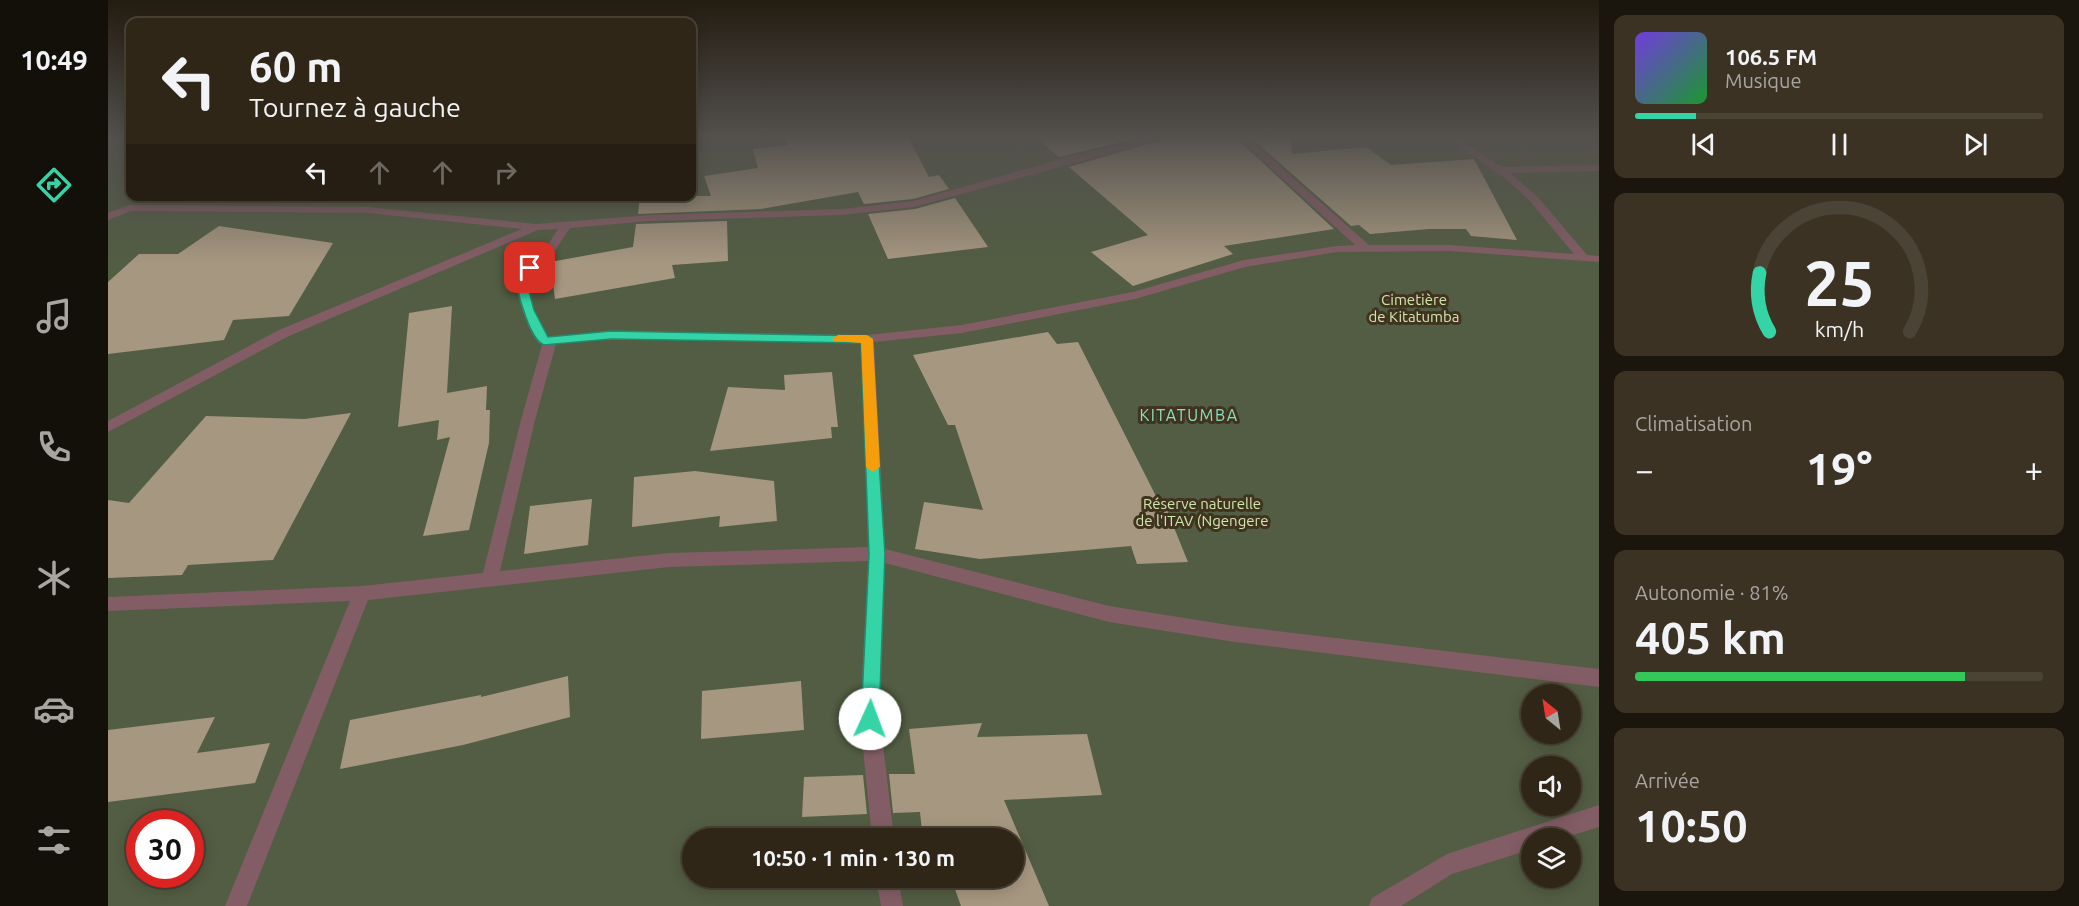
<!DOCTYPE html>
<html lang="fr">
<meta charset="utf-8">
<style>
body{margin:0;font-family:Ubuntu,sans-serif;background:#3c3224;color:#f1f3f6;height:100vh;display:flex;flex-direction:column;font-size:22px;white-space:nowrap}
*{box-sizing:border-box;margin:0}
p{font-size:20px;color:#a8a5a1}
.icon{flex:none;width:33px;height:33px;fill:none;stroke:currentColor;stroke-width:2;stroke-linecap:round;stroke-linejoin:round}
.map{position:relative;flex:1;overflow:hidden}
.panel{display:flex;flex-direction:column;gap:15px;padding:15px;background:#1a150d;width:480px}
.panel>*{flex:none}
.top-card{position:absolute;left:18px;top:18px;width:570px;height:183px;border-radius:12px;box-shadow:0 3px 15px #0003,0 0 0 2px #4b4336;background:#302617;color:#f1f3f6;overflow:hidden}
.needle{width:39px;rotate:330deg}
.controls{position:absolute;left:1413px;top:684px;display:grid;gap:12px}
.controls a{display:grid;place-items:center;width:60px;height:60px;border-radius:50%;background:#302617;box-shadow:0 3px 15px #0003,0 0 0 2px #4b4336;font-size:30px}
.speed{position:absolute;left:18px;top:810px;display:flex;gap:12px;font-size:30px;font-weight:700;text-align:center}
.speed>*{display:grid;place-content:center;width:78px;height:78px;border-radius:50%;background:#302617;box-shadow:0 3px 15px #0003,0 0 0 2px #4b4336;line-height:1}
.speed .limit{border:9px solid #d22;background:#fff;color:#111}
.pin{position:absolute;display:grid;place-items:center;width:51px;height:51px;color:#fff;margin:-26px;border-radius:12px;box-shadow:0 3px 9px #0006}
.me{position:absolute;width:66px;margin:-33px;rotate:2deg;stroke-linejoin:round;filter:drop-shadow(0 0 4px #0008)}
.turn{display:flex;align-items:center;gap:21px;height:126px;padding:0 24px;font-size:27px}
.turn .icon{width:78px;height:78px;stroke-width:2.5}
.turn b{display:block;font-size:42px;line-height:51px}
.lanes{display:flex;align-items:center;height:57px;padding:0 24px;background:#0003;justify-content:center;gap:30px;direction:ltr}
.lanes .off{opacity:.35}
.big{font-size:45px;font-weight:600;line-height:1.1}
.panel .tile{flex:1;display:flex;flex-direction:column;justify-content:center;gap:9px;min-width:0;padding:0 21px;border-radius:12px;background:#3c3224}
.panel .dial{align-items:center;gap:0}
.dial svg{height:156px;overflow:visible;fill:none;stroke:#4b4336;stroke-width:7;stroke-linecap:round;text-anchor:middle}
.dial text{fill:#f1f3f6;stroke:none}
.song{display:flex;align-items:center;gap:18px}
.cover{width:72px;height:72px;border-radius:9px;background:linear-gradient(135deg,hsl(260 70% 55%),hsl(130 70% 35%))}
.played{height:6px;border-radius:3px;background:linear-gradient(90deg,#35d4a7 15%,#4b4336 15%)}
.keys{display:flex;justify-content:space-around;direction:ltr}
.heat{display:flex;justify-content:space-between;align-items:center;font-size:33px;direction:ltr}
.charge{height:9px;border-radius:4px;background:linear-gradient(90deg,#34c759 81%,#4b4336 0)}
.trip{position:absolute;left:574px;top:828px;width:342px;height:60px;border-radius:30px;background:#302617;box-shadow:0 3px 15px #0003,0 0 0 2px #4b4336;font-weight:600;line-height:60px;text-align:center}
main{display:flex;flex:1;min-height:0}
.tabs{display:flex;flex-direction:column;width:108px;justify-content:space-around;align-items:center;background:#130f09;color:#a8a5a1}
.tabs .icon{width:42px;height:42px}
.tabs .current{color:#35d4a7}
.tabs b{font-size:27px;color:#f1f3f6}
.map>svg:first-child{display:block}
</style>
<main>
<nav class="tabs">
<b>10:49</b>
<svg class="icon current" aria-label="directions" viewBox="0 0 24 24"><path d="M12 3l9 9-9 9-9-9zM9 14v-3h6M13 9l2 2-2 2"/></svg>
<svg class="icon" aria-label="music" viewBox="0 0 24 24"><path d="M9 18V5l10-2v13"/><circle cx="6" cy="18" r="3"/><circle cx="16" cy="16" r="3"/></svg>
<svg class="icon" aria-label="phone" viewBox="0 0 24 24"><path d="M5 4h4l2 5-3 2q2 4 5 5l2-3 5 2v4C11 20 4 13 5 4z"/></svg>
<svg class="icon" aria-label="climate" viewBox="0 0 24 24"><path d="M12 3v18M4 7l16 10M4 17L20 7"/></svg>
<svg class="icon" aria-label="car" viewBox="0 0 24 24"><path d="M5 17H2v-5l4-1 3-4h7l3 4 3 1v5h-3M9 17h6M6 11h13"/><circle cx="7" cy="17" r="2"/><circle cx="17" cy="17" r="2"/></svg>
<svg class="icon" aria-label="filters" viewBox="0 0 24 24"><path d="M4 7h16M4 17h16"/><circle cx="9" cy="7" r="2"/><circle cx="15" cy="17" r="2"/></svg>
</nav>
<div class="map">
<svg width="1491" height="906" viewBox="0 0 1491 906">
<rect width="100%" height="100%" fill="#40331f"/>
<path fill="#525d43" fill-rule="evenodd" d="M0,136H22V196H584V136H1491V906H0ZM1424,694H1462V734H1424ZM1424,766H1462V806H1424ZM32,824H82V874H32ZM585,838H906V878H585ZM1424,838H1462V878H1424Z"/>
<g fill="#a69780">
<path d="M676,136H766L768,140L800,137L821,177L831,175L841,189L805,199L756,204L750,192L653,209L530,214L532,196H603L596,176L650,168L645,149L679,145Z"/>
<path d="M926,136H1039L951,157Z"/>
<path d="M1067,136H1126L1226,229L1116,246L1125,254L1025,286L983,252L1040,235L961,167Z"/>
<path d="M1141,136H1182L1184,154L1258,147L1283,165L1366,159L1409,240L1363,236L1358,229H1321L1262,234L1251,225L1243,226Z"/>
<path d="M847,198L880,247L780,259L760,214L807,209Z"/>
<path d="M619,221L620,261L564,265L567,278L447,299L442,262L525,247L528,224Z"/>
<path d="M111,226L225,243L181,316L125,320L116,340L0,354V282L31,254H70Z"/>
<path d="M344,306L339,393L379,386L378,410H382L381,443L361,530L315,536L342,437L329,440L331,420L290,427L301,313Z"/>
<path d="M940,332L949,344L970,342L1054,508H1058L1080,562L1029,564L1023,546L872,559L807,549L816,502L875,510L847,425H840L805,355Z"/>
<path d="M724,372L730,427H723L724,438L602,451L620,387L677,390L676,375Z"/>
<path d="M243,413L165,560L80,565L74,575L0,578V500L21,503L98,416L196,419Z"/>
<path d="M587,471L666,481L669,521L611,527L612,516L524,527L526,477Z"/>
<path d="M484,499L480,545L416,554L422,506Z"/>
<path d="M460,676L462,717L355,745L232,769L242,720L373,695V697Z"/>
<path d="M693,681L696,730L593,739L594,691Z"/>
<path d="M107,717L89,753L162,743L147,783L0,802V730Z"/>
<path d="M874,723L869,737L979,734L994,795L896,800L941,906H853L843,878H906V838H829L826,830L814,831L812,812L785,813L781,774H807L801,729Z"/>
<path d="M755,775L759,814L694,817L696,777Z"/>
</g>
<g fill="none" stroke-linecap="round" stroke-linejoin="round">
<g fill="#835d65" fill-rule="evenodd">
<path d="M22,136V141L0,148V142Z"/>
<path d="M1048,136H1065L806,207L734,215L542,221L462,228L444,255L427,270L419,283L426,310L440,337L503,331L759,335L854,325L1025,292L1136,260L1229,246L1247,245L1128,136H1138L1261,245H1342L1466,254L1421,200L1398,179L1336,136H1347L1394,167L1491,165V171L1402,173L1429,196L1479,255L1491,256V262L1342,251L1229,252L1137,267L1027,299L854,333L766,342L777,549L1001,606L1127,626L1491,669V687L1127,642L1001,622L777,563L772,719L786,838H764L752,719L760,561L561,567L260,600L139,906H117L242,601L0,611V597L254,586L375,573L413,420L434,345C420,336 411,299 407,283L418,266L436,251L450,229L430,230L181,336L0,432V421L171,330L414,229L260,213L23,211L0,220V213L21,205L260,207L428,224L542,215L734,209L805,201L964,156ZM503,339L753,343L760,547L561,553L392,571L427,420L448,344Z"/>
<path d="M1491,805V827L1455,838H1424V849L1344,874L1293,906H1261L1264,898L1339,854Z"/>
<path d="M768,878H790L795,906H773Z"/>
</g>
</g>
<linearGradient id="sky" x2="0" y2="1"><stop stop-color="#231c11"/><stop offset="0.52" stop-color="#53504d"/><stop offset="1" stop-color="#53504d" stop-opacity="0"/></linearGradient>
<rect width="1491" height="263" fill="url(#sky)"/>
<path fill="#35d4a7" stroke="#228a6d" stroke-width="1.5" d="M422,264L427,268L419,283L426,310L440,337L503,331L763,336L777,554L771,719L769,725L762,728L756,725L753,719L761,554L753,343L503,339L436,345C422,340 411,297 408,283L418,265Z"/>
<path fill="#f59e0b" d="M730,335H759L765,339L772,467L765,472L758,467L753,343L726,341L724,339Z"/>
<g text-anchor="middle" stroke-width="6" stroke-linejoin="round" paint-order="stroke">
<g font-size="15" fill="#d0e8ac" stroke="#40331f">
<text x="1306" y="305">Cimetière<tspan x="1306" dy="17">de Kitatumba</tspan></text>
<text x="1094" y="509">Réserve naturelle<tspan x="1094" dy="17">de l'ITAV (Ngengere</tspan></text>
</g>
<g font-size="16" letter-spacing="1.5" fill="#86e1c0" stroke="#40331f">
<text x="1081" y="421">KITATUMBA</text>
</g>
</g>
</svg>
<div class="controls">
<a><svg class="needle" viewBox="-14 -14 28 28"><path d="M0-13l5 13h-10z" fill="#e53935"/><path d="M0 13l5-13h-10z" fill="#a8a5a1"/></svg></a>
<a><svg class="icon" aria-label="sound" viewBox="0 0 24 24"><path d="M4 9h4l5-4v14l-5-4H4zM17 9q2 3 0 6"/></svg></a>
<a><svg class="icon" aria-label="layers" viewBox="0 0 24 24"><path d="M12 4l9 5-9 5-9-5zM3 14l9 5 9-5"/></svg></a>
</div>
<div class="speed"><div class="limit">30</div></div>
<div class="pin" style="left:422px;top:268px;background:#d93025"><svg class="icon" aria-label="arrive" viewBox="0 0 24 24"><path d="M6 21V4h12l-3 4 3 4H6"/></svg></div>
<svg class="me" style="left:762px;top:719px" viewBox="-20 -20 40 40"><circle r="19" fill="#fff"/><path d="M0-13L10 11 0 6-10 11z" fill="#35d4a7"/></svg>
<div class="trip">10:50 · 1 min · 130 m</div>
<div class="top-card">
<div class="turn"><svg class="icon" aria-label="left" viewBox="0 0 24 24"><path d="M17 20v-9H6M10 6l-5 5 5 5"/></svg><div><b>60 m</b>Tournez à gauche</div></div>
<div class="lanes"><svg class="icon" aria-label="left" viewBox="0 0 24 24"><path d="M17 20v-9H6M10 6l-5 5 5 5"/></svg><svg class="icon off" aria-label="ahead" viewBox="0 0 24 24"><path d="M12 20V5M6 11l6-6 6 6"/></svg><svg class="icon off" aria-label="ahead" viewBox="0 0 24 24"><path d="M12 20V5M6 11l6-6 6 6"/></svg><svg class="icon off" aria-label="right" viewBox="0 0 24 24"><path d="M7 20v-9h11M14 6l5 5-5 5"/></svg></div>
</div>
</div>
<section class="panel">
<div class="tile">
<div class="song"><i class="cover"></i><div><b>106.5 FM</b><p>Musique</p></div></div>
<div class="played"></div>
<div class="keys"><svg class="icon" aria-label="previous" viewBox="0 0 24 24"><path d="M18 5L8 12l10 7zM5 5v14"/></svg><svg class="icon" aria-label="pause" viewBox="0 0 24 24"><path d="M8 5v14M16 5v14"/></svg><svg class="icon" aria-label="next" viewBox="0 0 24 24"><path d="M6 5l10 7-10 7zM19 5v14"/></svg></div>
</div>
<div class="tile dial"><svg viewBox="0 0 100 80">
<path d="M14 69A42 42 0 1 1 86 69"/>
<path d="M14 69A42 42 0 0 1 9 39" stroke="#35d4a7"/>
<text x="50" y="56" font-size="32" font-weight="700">25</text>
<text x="50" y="72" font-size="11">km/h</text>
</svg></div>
<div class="tile"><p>Climatisation</p>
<div class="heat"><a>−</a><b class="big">19°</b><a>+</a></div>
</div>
<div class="tile"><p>Autonomie · 81%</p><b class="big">405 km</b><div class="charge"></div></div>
<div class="tile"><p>Arrivée</p><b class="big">10:50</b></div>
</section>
</main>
